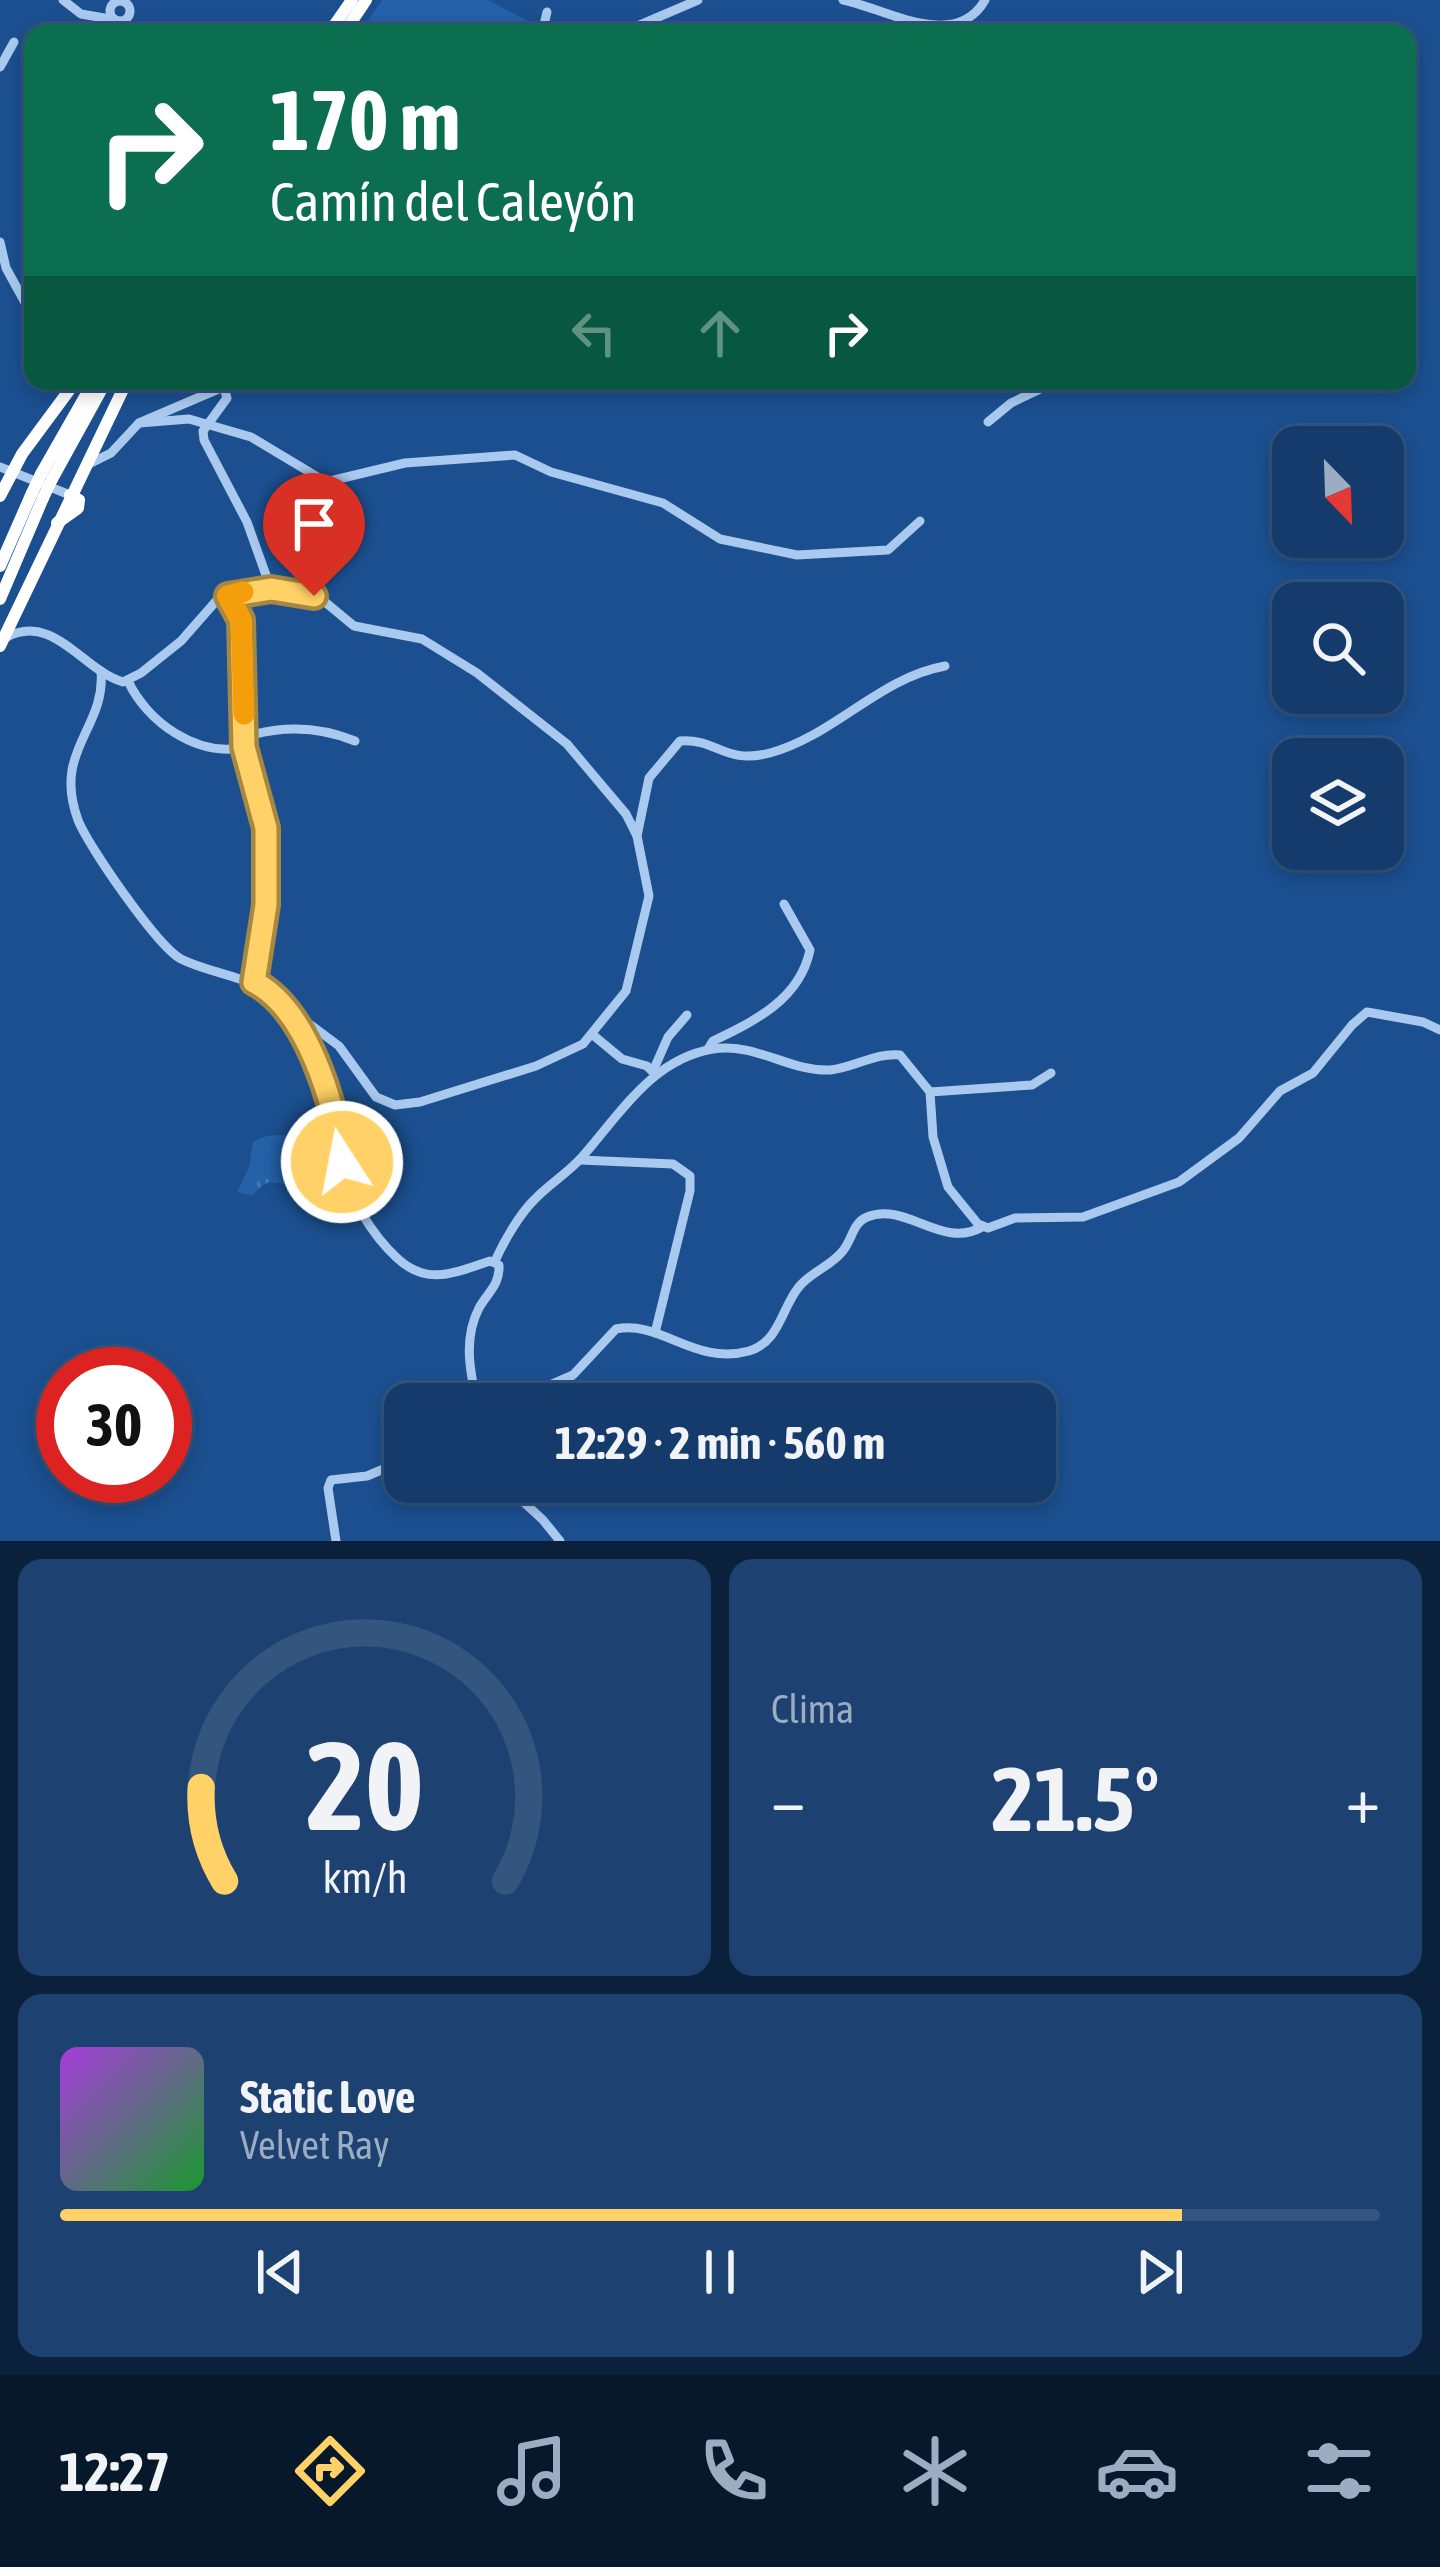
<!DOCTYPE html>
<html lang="es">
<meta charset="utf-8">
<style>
body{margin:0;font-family:"Asap Condensed",sans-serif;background:#1d4271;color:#f1f3f6;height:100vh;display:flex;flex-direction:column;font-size:45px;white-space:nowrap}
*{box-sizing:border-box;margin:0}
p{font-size:39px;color:#9dadc1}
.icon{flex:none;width:66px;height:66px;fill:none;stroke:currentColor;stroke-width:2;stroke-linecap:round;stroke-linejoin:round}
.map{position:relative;height:1541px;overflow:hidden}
.drawer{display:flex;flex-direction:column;gap:18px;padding:18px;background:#0b203b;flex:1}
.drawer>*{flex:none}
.guide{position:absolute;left:24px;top:24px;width:1392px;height:366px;border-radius:24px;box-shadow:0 6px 18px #0003,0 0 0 3px #33557e;background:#0b6e4f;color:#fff;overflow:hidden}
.needle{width:78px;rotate:157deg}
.buttons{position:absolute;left:1272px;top:426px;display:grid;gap:24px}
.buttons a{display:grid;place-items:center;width:132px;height:132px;border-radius:24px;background:#143b6b;box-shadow:0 6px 18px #0003,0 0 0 3px #33557e;font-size:60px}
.speed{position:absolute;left:36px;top:1347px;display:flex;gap:24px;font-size:60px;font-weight:700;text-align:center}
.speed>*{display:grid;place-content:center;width:156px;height:156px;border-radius:50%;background:#143b6b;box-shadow:0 6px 18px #0003,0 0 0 3px #33557e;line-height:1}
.speed .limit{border:18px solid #d22;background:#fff;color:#111}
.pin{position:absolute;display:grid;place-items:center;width:102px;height:102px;color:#fff;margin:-123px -51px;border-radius:50% 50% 50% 0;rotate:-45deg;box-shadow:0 0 12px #0007}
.pin .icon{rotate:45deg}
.me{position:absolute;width:132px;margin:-66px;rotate:349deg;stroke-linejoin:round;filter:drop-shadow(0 0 9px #0008)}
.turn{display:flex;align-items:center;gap:42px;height:252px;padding:0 48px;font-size:54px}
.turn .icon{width:156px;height:156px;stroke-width:2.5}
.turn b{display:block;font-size:84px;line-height:102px}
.lanes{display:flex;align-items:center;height:114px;padding:0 48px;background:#0003;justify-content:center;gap:60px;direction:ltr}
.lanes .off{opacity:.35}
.big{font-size:90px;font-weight:700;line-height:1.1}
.drawer .widget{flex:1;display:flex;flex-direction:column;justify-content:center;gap:18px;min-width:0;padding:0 42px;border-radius:24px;background:#1d4271}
.drawer .dial{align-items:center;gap:0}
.dial svg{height:312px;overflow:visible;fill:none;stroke:#33557e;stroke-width:7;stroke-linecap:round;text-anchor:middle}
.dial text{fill:#f1f3f6;stroke:none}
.song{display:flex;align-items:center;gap:36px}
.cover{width:144px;height:144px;border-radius:18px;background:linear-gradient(135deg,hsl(280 70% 55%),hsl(130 70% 35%))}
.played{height:12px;border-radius:6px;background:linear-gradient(90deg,#ffd166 85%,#33557e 85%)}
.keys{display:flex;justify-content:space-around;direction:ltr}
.heat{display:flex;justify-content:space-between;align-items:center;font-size:66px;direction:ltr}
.drawer .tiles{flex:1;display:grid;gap:18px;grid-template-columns:1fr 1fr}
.widget:last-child{grid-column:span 2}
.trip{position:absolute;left:384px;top:1383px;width:672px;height:120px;border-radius:24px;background:#143b6b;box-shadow:0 6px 18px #0003,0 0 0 3px #33557e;font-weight:700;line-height:120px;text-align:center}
.dock{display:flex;height:192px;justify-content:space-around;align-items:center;background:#08182b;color:#9dadc1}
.dock .icon{width:84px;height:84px}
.dock .current{color:#ffd166}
.dock b{font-size:54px;color:#f1f3f6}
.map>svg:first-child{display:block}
</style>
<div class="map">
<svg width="1440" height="1541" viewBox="0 0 1440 1541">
<defs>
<pattern id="park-tufts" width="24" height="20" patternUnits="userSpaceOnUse" patternTransform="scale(3)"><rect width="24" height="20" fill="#2461a8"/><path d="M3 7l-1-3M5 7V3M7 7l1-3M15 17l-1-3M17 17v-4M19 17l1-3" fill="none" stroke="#4579b5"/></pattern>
</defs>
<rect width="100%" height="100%" fill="#1b4f8f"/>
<path fill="#2461a8" d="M382,0H488L540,27V33H359Z"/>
<path fill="url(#park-tufts)" d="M320,1103C332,1143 309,1154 293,1186C275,1182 265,1177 253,1196L237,1192L249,1167L253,1142C284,1123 303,1156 320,1103Z"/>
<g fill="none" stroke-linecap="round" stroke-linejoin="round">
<g stroke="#a9c9ee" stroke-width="9">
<path d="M63,0L81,14L116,20"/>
<path d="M843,0C882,7 955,53 985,0"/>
<circle cx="120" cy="11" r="10"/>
<path d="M542,33L547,12"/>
<path d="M621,33L698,0"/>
<path d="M0,67L14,42"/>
<path d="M0,242L6,268L33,317"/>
<path d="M224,388L227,398L203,431L204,440L247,522L271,589"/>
<path d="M988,422L1011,403L1057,381"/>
<path d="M139,423L189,419L251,437L326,482L405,463L515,455L551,472L663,503L720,539L797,555L888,550L920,521"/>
<path d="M87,465L111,453L139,423L237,381"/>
<path d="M0,467L70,495"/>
<path d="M228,596L241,620L244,747L266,828L267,905L254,983"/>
<path d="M5,638C53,611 82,670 123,682L141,673L181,641L217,600L252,589L302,591L325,602L354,626L422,639L477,673L567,744L626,814L637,836L649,896L626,991L583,1044L536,1066L420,1102L395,1105L376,1097L339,1046L284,1005"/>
<path d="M101,671C106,729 52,750 78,820C88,846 158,947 181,959C217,977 261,975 286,1010C309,1041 325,1082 335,1118C339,1133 339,1149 342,1164C350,1198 371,1234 397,1258C428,1287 456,1272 490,1261L499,1265C500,1285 488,1292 479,1308C463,1339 470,1371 477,1404"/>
<path d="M128,681C147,722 198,758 244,747"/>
<path d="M245,737C283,725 318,726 355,741"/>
<path d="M637,836L649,778L680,741C717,738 724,765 770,753C835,735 879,678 945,666"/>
<path d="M593,1035L622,1059L647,1066L655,1074"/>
<path d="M708,1049L713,1041C755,1021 800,999 810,950L784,904"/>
<path d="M653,1071L668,1037L687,1015"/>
<path d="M930,1092L1032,1085L1051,1073"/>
<path d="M580,1160L673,1164L690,1176V1191L655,1333"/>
<path d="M495,1261C504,1241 519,1215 534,1200C549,1184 568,1173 582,1157C620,1114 652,1059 713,1049C755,1042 790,1072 830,1070C854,1068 876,1052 900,1055L930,1092L933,1137L948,1187L978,1224L988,1228L1015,1218L1083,1217L1179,1182L1239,1138L1280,1091L1313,1073L1352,1025L1367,1012L1423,1022L1440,1030"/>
<path d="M506,1404L573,1375L616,1329C661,1320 695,1366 749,1351C779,1342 781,1310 798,1288C809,1273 829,1267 841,1253C852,1242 852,1223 867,1217C906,1201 942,1250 982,1227"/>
<path d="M502,1482L543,1520L560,1541"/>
<path d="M336,1541L328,1488L331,1480L367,1476L405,1460"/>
</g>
<g stroke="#fff" stroke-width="12">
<path d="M329,33L352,0"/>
<path d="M344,33L366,0"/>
<path d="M41,474L94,381"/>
<path d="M52,479L106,381"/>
<path d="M0,496L22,454L76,381"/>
<path d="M57,523L78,508L79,500L70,495"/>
<path d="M0,566L32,493"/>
<path d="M0,599L43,498"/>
<path d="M0,646L127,381"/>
</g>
<g stroke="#fff" stroke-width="12">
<path d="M32,493L41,474"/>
<path d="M43,498L52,479"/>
</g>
</g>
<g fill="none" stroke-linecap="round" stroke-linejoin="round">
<g stroke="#a68842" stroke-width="30">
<path id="route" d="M314,596L271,589L228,596L241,620L244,747L266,828V905L254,982C308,1010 335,1105 342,1162"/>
</g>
<use href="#route" stroke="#ffd166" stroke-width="21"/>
<path stroke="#f59e0b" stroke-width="21" d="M243,592L228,596L241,620L244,714"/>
</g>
</svg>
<div class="buttons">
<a><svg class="needle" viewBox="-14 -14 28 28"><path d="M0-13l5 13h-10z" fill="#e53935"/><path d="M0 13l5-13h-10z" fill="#9dadc1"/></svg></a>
<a><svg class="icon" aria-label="search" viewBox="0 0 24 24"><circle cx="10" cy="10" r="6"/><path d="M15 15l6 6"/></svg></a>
<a><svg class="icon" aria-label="layers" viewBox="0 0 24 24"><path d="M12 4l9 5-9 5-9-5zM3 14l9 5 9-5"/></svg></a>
</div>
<div class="speed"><div class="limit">30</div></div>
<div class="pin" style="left:314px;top:596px;background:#d93025"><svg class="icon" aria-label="arrive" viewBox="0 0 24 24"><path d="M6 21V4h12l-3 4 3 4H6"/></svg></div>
<svg class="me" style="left:342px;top:1162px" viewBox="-20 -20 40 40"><circle r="17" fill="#ffd166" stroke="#fff" stroke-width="3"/><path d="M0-11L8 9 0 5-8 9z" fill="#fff"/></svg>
<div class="trip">12:29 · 2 min · 560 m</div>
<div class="guide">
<div class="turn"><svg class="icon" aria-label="right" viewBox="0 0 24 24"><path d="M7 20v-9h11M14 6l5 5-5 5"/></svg><div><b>170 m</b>Camín del Caleyón</div></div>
<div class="lanes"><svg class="icon off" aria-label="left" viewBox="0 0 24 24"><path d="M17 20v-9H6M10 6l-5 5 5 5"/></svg><svg class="icon off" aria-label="ahead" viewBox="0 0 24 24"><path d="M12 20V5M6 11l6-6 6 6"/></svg><svg class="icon" aria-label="right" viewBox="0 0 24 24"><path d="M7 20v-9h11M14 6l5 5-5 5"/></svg></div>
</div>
</div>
<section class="drawer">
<div class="tiles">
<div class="widget dial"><svg viewBox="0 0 100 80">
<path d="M14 69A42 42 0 1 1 86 69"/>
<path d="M14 69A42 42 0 0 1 8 45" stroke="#ffd166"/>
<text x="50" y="56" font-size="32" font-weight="700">20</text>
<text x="50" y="72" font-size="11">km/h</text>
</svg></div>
<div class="widget"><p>Clima</p>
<div class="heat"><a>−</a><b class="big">21.5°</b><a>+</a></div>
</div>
<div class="widget">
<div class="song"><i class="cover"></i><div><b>Static Love</b><p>Velvet Ray</p></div></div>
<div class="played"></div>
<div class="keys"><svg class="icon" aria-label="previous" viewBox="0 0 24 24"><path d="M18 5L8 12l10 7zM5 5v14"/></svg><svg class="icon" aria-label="pause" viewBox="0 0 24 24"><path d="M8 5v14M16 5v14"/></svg><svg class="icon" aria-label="next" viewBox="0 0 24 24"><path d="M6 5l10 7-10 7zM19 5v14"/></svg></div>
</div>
</div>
</section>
<nav class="dock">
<b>12:27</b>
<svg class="icon current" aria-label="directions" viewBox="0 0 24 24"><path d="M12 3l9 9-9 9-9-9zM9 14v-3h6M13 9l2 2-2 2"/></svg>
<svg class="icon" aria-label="music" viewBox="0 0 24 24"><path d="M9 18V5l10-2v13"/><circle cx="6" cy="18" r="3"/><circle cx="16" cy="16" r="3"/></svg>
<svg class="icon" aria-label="phone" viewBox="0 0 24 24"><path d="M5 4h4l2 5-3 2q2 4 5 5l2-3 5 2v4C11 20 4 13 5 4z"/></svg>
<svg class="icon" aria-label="climate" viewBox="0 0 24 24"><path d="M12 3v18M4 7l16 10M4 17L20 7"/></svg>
<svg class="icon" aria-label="car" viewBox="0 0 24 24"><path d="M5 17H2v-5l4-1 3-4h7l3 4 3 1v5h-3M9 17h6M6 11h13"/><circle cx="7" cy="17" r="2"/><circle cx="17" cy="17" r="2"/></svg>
<svg class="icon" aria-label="filters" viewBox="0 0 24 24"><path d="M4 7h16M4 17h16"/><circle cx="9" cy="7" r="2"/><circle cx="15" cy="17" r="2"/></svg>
</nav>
